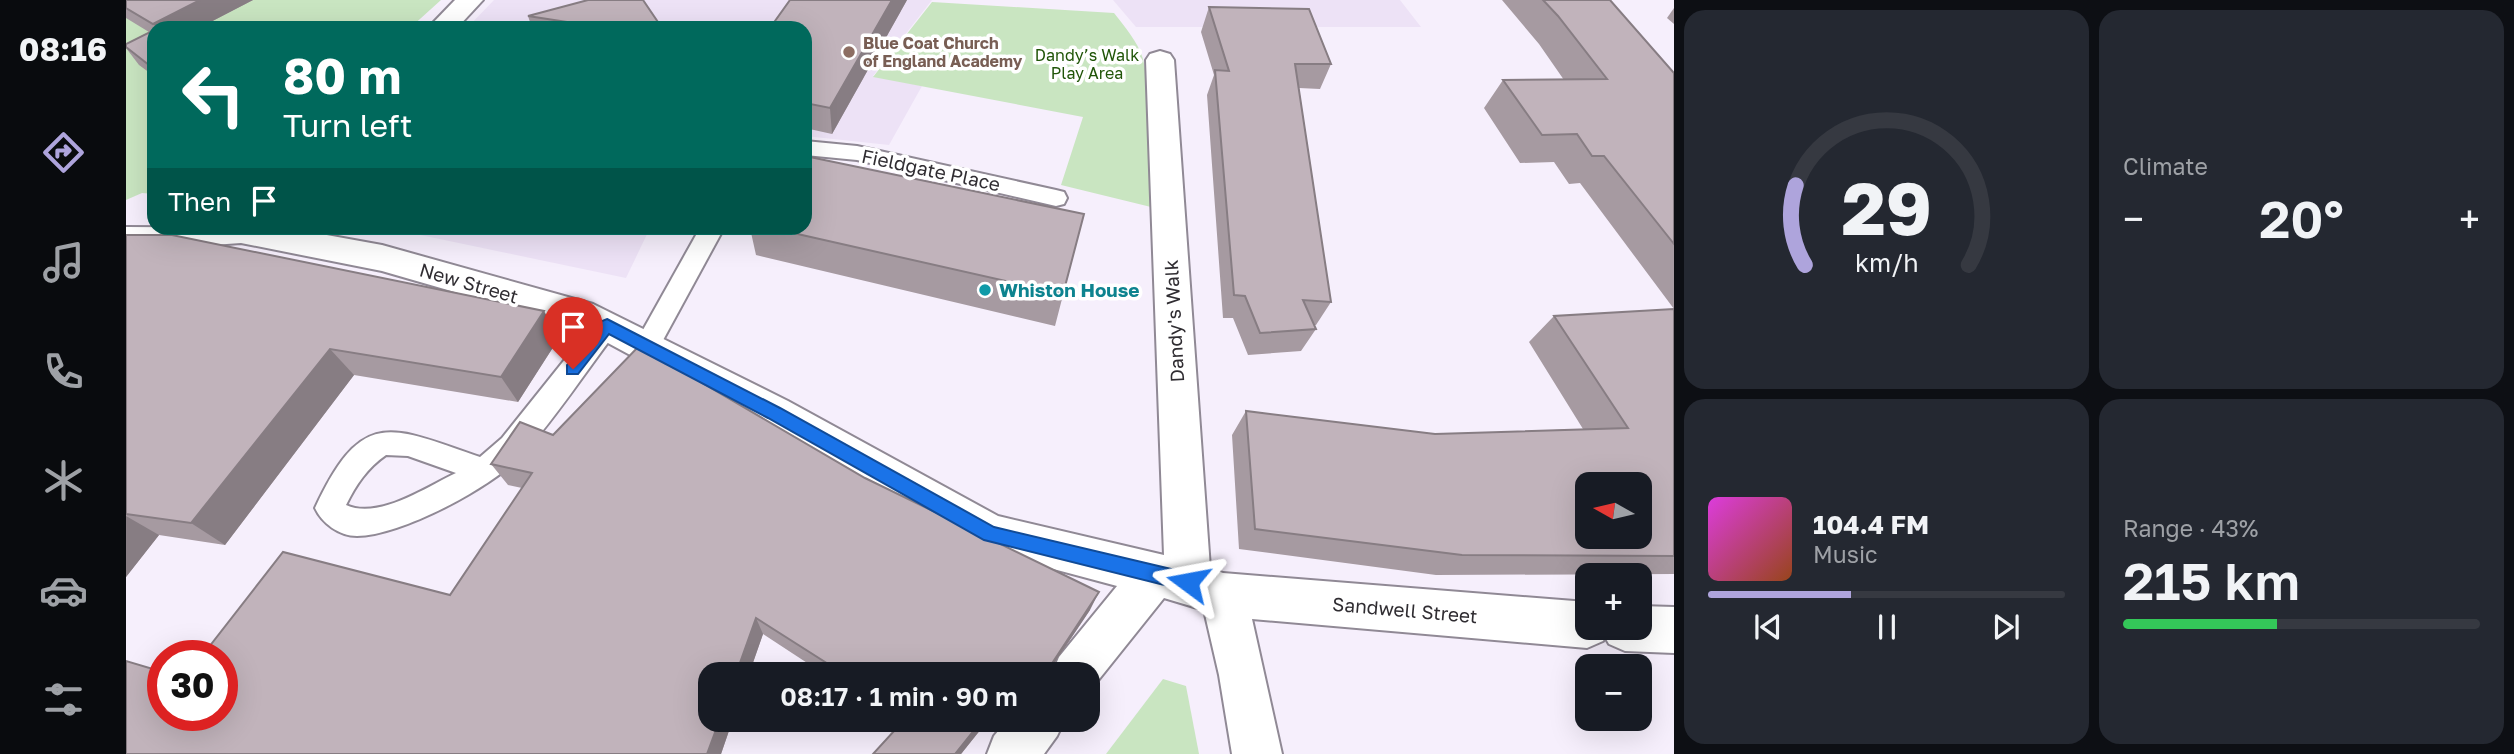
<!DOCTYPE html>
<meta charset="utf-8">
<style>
body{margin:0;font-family:"Golos Text",sans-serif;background:#242831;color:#f1f3f6;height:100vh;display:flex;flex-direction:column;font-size:26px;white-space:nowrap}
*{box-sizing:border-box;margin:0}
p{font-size:23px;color:#9ea1a6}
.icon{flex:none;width:38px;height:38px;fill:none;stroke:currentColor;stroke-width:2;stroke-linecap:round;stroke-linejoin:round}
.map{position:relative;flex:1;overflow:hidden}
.sheet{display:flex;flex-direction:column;gap:10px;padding:10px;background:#0d0f14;width:840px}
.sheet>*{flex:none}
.hud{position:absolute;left:21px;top:21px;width:665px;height:214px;border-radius:21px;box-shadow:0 7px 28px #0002;background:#00695c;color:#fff;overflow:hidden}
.needle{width:46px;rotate:278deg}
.fabs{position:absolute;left:1449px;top:472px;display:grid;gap:14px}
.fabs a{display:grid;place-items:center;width:77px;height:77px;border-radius:14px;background:#171b24;box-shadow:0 7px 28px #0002;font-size:35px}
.speed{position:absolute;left:21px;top:640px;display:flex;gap:14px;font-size:35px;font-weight:700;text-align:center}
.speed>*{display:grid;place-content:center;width:91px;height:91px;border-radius:50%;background:#171b24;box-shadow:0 7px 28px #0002;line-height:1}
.speed .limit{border:10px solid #d22;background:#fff;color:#111}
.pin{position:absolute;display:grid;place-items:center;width:60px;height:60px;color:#fff;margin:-72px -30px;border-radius:50% 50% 50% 0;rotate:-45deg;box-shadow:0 0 7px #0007}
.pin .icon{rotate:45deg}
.me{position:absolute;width:77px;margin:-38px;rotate:283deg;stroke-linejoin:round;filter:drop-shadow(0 0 5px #0008)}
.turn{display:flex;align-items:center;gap:24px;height:147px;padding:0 21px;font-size:32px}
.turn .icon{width:91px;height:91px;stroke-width:2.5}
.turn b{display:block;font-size:49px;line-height:60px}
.then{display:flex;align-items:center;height:66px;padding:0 21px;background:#0003;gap:14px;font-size:26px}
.big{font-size:52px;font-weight:600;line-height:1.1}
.sheet .widget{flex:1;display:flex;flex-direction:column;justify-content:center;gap:10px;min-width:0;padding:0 24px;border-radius:21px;background:#242831}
.sheet .dial{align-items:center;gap:0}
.dial svg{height:182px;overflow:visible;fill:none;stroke:#363941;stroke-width:7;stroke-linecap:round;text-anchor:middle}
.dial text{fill:#f1f3f6;stroke:none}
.song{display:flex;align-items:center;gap:21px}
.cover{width:84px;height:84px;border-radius:10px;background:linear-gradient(135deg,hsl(300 70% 55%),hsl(20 70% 35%))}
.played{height:7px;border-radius:4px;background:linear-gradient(90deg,#aea4dc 40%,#363941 40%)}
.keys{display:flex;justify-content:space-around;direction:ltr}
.heat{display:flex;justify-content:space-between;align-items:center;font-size:38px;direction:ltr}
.charge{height:10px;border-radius:5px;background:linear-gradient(90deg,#34c759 43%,#363941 0)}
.sheet .tiles{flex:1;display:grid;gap:10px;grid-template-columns:repeat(2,1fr)}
.trip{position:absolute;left:572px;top:662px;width:402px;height:70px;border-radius:21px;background:#171b24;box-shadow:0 7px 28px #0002;font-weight:600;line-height:70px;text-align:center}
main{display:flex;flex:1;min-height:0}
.menu{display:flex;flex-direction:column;width:126px;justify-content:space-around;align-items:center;background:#090b0e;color:#9ea1a6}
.menu .icon{width:49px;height:49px}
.menu .selected{color:#aea4dc}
.menu b{font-size:32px;color:#f1f3f6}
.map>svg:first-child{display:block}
</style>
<main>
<nav class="menu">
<b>08:16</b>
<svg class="icon selected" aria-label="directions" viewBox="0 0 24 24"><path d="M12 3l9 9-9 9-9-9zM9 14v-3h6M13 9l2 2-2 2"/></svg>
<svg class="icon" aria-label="music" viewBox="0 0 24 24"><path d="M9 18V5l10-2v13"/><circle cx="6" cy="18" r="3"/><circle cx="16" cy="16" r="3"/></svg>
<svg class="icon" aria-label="phone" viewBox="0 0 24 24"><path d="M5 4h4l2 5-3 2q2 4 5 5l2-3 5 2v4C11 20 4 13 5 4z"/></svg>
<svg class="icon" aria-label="climate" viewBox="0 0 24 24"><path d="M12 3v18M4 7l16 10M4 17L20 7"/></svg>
<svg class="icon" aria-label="car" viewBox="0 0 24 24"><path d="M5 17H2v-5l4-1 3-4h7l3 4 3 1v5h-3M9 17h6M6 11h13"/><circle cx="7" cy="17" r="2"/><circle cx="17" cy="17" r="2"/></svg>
<svg class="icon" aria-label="filters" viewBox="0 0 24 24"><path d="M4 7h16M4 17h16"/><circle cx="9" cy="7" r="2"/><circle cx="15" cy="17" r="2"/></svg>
</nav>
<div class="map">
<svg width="1548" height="754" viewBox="0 0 1548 754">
<rect width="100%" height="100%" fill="#f6effc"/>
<g fill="#ede2f6">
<path d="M368,0H806L747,76L796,86L763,145L679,136V28H341Z"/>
<path d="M987,0H1274L1295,27H1010Z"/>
<path d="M261,228H524L500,278Z"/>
</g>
<g fill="#c9e5c1">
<path d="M0,0H315L284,28H28V194L16,193L0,200Z"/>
<path d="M806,2L988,13C999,27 1012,42 1017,59C1028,106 1024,159 1025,207L935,185L957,117L747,77Z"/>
<path d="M1037,679L1060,686L1073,754H980Z"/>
</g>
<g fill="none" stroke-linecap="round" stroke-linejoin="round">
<g stroke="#908995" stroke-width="4">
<g id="lane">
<path d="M679,141L731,146L930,190L938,192L941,198L938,204L930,206L731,160L679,155Z"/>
<path d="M574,228H598L530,353L521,356L512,353L508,346Z"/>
<path d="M481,315L490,318L494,325L490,332C459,372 430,418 396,455C367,487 274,536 231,536C213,536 196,523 189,508C236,407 264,426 354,457L376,438L472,318ZM260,455L282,456L330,473C300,487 253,520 220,505C230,485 241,468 260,455Z"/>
</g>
</g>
<g stroke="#908995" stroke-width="4">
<g id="street">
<path d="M329,0H357L331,28H302Z"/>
<path d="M1034,51L1044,54L1048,60L1084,568L1097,573L1461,602V628H1514V606L1548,607V653L1499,651L1483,644L1479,637L1477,641L1461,648L1126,619L1156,754H1106L1093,675L1078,610L1038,598L962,693V674H926L933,657L991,586L849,548L634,425L456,329L256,271L115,243L0,251V227L162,228L256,245L467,304L662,401L872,516L1038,555L1020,60L1024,54Z"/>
<path d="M882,719H939L931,736L918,754H861L868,736Z"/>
</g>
</g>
<use href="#lane" fill="#fff" fill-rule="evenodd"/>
<use href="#street" fill="#fff" fill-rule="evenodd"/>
</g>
<g fill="#a69aa1">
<path d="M0,0H127L73,28H28V76L13,65L0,48V44L23,32L0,18Z"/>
<path d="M781,0L706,134L679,128V28Z"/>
<path d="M1376,0H1484L1548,73V309L1454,183L1443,184L1428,162L1394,163L1358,108L1377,80H1438L1413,44Z"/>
<path d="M1083,7L1205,64L1194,89L1173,88L1205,302L1190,325H1188L1190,329L1175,351L1122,355L1107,318H1097L1081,95L1088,75L1075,32Z"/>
<path d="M1548,8V24L1541,18Z"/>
<path d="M402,16L536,28H406Z"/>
<path d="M958,214L929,326L630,255L624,228H679Z"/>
<path d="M0,235L433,338L392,402L228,375L99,545L33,535L0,577Z"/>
<path d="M1548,309V574L1310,575L1113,549L1106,435L1120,411L1309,434L1457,429L1403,342L1428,316Z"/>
<path d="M427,435L964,610L921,674H698L637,634L623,674H584L607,719L595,754H0L37,716L324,595L396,488L382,485L365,464Z"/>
<path d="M769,719H863L835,754Z"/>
</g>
<g fill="#877d83">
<path d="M74,0H127L73,28H31L27,24Z"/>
<path d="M766,0H781L706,134L704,108Z"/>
<path d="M418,311L433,338L392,402L375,377Z"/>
<path d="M204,349L228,375L99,545L65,523Z"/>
<path d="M0,516L33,535L0,577Z"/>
<path d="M973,592L964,610L921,674H919Z"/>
<path d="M630,618L637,634L623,674H610Z"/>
<path d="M594,719H607L595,754H581Z"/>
<path d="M857,719H863L835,754H829Z"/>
</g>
<g fill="#c1b3bb" stroke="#877d83" stroke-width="2" fill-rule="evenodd">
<path d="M0,0H74L27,24L0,8Z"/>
<path d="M462,0H517L536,28H480L402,16Z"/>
<path d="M664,0H766L704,108L679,103V28H644Z"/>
<path d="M1417,0H1484L1548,73V244L1478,156H1466L1451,134L1416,135L1377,80L1481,79L1432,16Z"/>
<path d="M1083,7L1183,9L1205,64H1169L1205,302L1177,300L1190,329L1134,333L1119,296L1108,295L1089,70L1103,71Z"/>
<path d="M28,30V69L0,47V44Z"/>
<path d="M679,156L958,214L937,294L645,228H679Z"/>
<path d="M0,235H46L418,311L375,377L204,349L65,523L0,514Z"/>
<path d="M1548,309V556L1336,555L1129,529L1120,411L1309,434L1502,428L1428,316ZM1461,485H1514V537H1461Z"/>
<path d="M513,346L739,478L973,592L919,674H718L630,618L610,674H584V719H594L581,754H0V661L37,672V716H96V656H76L157,552L324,595L406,473L365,464L394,422L427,435Z"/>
<path d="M779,719H857L829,754H747Z"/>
</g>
<path fill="#1a73e8" stroke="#114b97" stroke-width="2" d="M481,319L654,408L868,527L1062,573L1068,575L1071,582L1068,588L1062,591L858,540L642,418L483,334L452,374H441V365L476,321Z"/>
<circle fill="#8d6e63" stroke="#fff" stroke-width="2.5" cx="723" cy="52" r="7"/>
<circle fill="#0f9aa8" stroke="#fff" stroke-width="2.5" cx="859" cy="290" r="7"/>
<g text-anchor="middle" stroke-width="7" stroke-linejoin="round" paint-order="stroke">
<g font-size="16" font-weight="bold" fill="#785e54" stroke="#fff" text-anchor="start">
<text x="737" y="49">Blue Coat Church<tspan x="737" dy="18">of England Academy</tspan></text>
</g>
<g font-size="16" fill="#205508" stroke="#fff">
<text x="961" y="61">Dandy’s Walk<tspan x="961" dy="18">Play Area</tspan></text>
</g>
<g font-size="19" fill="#302d32" stroke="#fff">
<text transform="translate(805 170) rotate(12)" y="7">Fieldgate Place</text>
<text transform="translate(343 283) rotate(16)" y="7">New Street</text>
<text transform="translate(1048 321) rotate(-93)" y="7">Dandy's Walk</text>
<text transform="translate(1279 610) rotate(5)" y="7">Sandwell Street</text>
</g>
<g font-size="19" font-weight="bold" fill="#0d838f" stroke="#fff" text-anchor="start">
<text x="873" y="297">Whiston House</text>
</g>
</g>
</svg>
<div class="fabs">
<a><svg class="needle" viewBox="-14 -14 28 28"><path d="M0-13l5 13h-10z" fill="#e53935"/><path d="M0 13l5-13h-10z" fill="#9ea1a6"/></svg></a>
<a>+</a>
<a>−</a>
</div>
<div class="speed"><div class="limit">30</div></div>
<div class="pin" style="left:447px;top:369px;background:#d93025"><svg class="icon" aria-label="arrive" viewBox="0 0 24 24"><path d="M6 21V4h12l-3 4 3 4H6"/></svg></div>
<svg class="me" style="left:1062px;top:582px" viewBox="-20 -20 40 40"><path d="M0-17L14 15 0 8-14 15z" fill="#1a73e8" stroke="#fff" stroke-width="4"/></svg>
<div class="trip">08:17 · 1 min · 90 m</div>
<div class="hud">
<div class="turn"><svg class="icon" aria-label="left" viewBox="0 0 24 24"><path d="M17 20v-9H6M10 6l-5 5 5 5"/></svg><div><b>80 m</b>Turn left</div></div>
<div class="then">Then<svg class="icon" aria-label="arrive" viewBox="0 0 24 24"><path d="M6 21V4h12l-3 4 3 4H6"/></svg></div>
</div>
</div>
<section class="sheet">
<div class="tiles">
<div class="widget dial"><svg viewBox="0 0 100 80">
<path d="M14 69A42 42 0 1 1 86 69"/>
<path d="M14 69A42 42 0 0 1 10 34" stroke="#aea4dc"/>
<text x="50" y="56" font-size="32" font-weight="700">29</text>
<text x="50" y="72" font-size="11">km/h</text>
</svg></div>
<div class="widget"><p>Climate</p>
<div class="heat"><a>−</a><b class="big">20°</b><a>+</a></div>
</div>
<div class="widget">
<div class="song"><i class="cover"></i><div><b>104.4 FM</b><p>Music</p></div></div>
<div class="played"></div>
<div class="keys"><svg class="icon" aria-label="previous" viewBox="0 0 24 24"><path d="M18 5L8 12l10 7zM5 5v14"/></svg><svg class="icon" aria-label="pause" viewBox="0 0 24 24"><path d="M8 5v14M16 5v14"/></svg><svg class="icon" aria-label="next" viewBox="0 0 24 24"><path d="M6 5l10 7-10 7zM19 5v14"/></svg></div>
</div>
<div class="widget"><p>Range · 43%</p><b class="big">215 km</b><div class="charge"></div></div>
</div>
</section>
</main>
